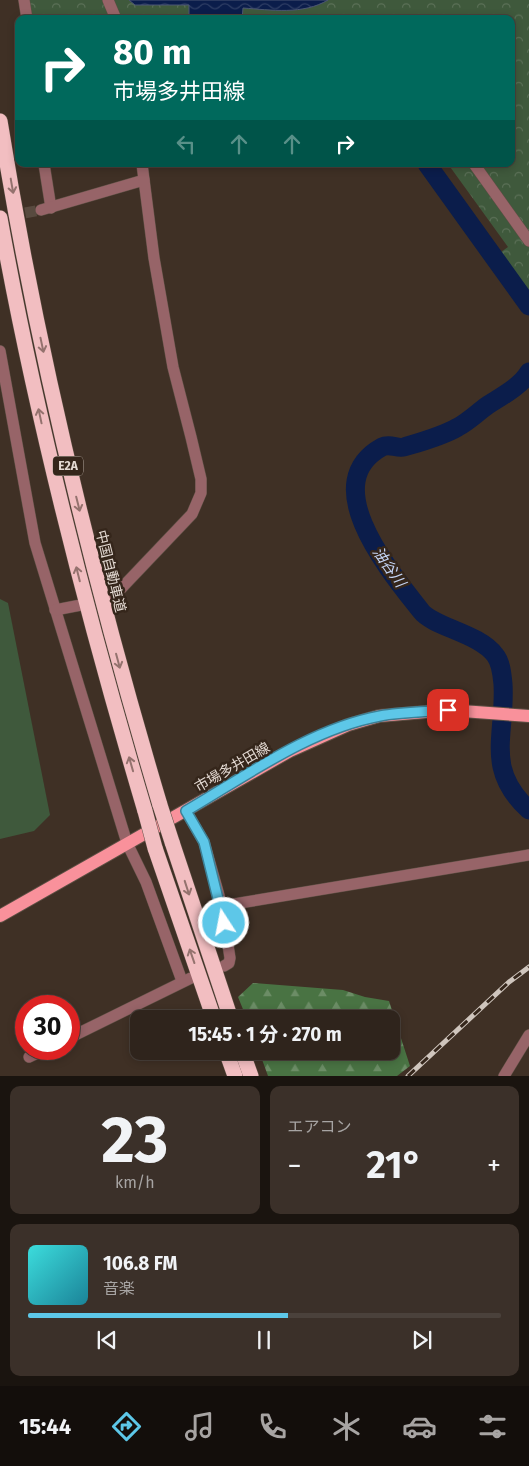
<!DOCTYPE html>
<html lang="ja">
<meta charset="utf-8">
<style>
body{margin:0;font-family:"Fira Sans","Noto Sans JP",sans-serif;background:#3b3029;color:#f1f3f6;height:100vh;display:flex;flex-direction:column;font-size:19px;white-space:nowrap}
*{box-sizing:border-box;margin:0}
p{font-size:16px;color:#a7a4a3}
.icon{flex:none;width:28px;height:28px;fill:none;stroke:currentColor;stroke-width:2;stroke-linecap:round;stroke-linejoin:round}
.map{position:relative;height:1076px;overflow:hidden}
.panel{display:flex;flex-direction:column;gap:10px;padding:10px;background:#1a140f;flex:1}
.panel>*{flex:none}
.banner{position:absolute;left:15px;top:15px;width:500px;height:152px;border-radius:10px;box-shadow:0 2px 8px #0003,0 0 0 1px #4a413b;background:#00695c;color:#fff;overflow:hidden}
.speed{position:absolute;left:15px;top:995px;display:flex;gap:10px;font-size:25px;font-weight:700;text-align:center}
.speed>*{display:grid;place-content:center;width:65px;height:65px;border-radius:50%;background:#2f241c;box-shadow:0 2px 8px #0003,0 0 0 1px #4a413b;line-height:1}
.speed .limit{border:8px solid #d22;background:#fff;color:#111}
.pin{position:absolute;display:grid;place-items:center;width:42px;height:42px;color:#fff;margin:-21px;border-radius:10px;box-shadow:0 2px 8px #0006}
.me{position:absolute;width:55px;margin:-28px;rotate:349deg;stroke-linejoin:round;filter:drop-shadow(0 0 4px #0008)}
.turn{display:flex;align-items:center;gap:18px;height:105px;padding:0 15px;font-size:22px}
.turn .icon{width:65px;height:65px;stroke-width:2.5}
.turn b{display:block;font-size:35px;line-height:42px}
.lanes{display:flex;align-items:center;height:48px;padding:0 15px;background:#0003;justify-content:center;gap:25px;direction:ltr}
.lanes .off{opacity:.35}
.big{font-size:38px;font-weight:700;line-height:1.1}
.panel .widget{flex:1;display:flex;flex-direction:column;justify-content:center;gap:8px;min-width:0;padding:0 18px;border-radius:10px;background:#3b3029}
.panel .dial{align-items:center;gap:0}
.dial b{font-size:65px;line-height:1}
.song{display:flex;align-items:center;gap:15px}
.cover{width:60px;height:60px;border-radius:8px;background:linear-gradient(135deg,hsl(180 70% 55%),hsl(190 70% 35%))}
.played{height:5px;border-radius:2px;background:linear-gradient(90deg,#5dc7e8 55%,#4a413b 55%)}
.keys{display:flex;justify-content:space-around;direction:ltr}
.heat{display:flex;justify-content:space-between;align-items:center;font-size:28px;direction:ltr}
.panel .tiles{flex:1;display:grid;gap:10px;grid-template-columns:1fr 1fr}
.widget:last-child{grid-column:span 2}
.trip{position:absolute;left:130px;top:1010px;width:270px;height:50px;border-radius:10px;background:#2f241c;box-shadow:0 2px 8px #0003,0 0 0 1px #4a413b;font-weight:700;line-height:50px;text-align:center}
.menu{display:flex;height:80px;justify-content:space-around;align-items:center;background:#130e0b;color:#a7a4a3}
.menu .icon{width:35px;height:35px}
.menu .active{color:#5dc7e8}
.menu b{font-size:22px;color:#f1f3f6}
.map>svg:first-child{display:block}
</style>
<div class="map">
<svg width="529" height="1076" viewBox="0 0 529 1076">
<defs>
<pattern id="forest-firs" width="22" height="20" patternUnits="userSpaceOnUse" patternTransform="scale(1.25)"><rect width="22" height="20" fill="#497343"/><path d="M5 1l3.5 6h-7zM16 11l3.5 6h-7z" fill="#6c8d66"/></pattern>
<pattern id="park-crowns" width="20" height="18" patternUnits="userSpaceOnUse" patternTransform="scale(1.25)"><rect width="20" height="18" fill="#3f593c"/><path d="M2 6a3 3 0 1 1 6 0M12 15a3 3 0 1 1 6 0" fill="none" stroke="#5b7057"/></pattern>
<pattern id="water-waves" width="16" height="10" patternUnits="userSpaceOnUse" patternTransform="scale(1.25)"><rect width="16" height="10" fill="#0b1d4b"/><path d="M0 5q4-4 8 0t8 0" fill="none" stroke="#2e3d64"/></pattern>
</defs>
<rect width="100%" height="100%" fill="#3f3025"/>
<path fill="url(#forest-firs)" d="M253,983L343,990L365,997L389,1001L410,1066L397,1076H268L259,1051H391V1019H247L238,997Z"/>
<path fill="url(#park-crowns)" d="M29,0H529V292L501,252L508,247L448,164H511V19H32Z"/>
<path fill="#3f593c" d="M0,599L8,603L50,815L34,831L0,839Z"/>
<path fill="url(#water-waves)" stroke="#4c5674" d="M129,0H328C303,15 271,10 243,8L242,19H189V5H135Z"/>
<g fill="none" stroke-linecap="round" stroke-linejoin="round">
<g stroke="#0b1d4b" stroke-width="19">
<path d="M427,164L529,306"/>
<path d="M529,372C521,386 502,396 488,405C478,412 469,421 458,427C443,436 421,442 404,447C397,449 390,443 382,447C315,484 392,574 421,611C433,627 479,633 495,655C501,662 502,674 503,684C506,735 484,769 529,810"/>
</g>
<path stroke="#584a3f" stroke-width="11" stroke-dasharray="11 5.5" stroke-linecap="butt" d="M9,216L41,210"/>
<g stroke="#5d4f44" stroke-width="12">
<g id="minor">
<path d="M24,0L27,19"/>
<path d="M108,0L116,19"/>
<path d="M44,164L51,208"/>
<path d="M474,164L529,241"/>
<path d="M41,210L144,180"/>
<path d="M0,351L35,543L127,843L146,882L182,981"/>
<path d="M114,596L192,514L201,493V479L191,437L173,367L154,258L142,164"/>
<path d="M55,610L81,605"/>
<path d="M186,811L204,842L222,906L230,958L229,963L224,966"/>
<path d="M222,906L529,855"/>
<path d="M69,1038L191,978"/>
<path d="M29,1057L46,1049"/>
<path d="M504,1076L529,1035"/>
</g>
</g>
<g stroke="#5d4f44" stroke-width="14">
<path id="major" d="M0,916L290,751L348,725L379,716L448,710L529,716"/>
</g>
<g stroke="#5d4f44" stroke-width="16">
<g id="highway">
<path d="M0,121C37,352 93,580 160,805"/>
<path d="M0,218C36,419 87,616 145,811"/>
<path d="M172,842L231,1019"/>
<path d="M155,848L214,1019"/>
<path d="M226,1051L235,1076"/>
<path d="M242,1051L251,1076"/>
</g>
</g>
<use href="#minor" stroke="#976468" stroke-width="11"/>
<use href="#major" stroke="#f9919b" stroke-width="12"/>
<use href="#highway" stroke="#f2bec1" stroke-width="15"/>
<g stroke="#cfc5bd" stroke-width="5">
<path id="rail" d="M408,1076L509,982L529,967"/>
</g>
<use href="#rail" stroke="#35261b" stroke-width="3" stroke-dasharray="9" stroke-linecap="butt"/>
<g stroke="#5d4f44" stroke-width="16" stroke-linecap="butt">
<g id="highway-bridge">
<path d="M160,805L172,842"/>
<path d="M145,811L155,848"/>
</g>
</g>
<use href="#highway-bridge" stroke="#f2bec1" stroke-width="15"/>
</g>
<defs><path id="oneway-shaft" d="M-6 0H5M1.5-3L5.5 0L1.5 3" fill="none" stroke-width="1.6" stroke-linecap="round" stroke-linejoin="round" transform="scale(1.25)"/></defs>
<g stroke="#94726e">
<use href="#oneway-shaft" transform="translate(12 186) rotate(80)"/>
<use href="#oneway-shaft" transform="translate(42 345) rotate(78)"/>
<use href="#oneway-shaft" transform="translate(40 416) rotate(-102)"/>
<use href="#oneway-shaft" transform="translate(78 504) rotate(76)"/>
<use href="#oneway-shaft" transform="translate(78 574) rotate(-104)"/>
<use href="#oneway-shaft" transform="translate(118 661) rotate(75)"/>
<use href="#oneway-shaft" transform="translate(131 764) rotate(-106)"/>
<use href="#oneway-shaft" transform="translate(187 888) rotate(72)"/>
<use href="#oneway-shaft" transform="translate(192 956) rotate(-109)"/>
</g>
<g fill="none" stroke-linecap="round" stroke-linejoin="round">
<g stroke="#3c8197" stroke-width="12">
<path id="route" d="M224,923L204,842L186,811C246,776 310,729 380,716C402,712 426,712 448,710"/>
</g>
<use href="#route" stroke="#5dc7e8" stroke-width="9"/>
</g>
<g text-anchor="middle" stroke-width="5" stroke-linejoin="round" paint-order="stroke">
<rect fill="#35261b" stroke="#b0a49c" stroke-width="1" x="53" y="456.5" width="30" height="19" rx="4"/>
<g font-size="12" font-weight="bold" fill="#e4dad3">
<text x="68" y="470">E2A</text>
</g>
<g font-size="14" fill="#e4dad3" stroke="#35261b">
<text transform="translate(111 571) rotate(76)" y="5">中国自動車道</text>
<text transform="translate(232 767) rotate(-30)" y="5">市場多井田線</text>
</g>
<g font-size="15" font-style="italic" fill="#c5d5f5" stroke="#35261b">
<text transform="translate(389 567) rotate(55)" y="5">油谷川</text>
</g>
</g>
</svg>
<div class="speed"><div class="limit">30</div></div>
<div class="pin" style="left:448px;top:710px;background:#d93025"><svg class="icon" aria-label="arrive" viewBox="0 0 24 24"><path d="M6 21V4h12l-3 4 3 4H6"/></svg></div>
<svg class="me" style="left:224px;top:923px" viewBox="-20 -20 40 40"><circle r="17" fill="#5dc7e8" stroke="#fff" stroke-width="3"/><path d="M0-11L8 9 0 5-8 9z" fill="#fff"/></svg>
<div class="trip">15:45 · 1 分 · 270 m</div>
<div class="banner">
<div class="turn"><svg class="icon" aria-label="right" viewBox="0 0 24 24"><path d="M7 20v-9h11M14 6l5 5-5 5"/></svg><div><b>80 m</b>市場多井田線</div></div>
<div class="lanes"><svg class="icon off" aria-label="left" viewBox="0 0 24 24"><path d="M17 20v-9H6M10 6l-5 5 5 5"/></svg><svg class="icon off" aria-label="ahead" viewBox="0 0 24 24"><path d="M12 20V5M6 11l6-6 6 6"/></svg><svg class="icon off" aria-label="ahead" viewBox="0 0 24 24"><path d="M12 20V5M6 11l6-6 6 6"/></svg><svg class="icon" aria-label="right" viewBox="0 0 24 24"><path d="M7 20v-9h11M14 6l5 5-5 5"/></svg></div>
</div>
</div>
<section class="panel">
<div class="tiles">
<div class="widget dial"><b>23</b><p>km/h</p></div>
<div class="widget"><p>エアコン</p>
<div class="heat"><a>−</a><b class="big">21°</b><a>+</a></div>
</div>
<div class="widget">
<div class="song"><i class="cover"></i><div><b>106.8 FM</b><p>音楽</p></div></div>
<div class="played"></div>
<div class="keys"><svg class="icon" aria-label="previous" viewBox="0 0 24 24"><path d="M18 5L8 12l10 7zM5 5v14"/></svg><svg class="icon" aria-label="pause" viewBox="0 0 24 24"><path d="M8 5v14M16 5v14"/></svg><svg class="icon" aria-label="next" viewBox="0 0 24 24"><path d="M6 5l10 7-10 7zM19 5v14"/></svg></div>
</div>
</div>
</section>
<nav class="menu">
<b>15:44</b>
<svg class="icon active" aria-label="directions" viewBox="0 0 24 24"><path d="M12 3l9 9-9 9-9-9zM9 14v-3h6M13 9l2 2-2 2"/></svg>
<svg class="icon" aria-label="music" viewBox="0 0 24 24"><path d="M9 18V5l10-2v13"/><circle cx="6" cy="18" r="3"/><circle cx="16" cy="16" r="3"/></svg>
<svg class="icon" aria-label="phone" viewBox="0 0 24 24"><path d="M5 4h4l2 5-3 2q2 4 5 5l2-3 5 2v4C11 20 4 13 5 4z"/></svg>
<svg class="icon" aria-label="climate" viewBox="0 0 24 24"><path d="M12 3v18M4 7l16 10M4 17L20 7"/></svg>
<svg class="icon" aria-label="car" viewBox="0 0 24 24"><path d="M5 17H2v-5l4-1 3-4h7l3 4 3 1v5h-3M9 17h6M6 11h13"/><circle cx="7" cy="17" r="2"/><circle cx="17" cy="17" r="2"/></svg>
<svg class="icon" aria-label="filters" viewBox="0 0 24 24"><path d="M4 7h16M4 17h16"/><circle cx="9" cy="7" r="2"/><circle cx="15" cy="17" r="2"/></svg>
</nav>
